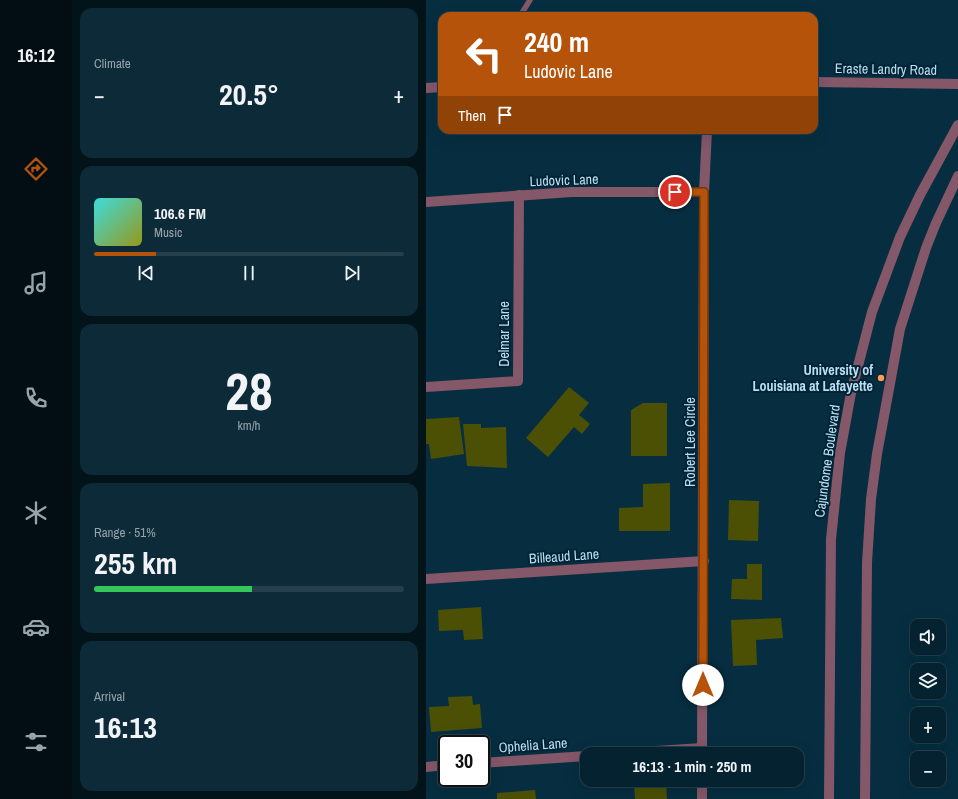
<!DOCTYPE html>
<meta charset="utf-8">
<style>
body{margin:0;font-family:"Archivo Narrow",sans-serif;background:#0d2a38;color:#f1f3f6;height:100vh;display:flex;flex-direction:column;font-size:15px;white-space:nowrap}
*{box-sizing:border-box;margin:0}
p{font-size:13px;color:#97a4ab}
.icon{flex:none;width:22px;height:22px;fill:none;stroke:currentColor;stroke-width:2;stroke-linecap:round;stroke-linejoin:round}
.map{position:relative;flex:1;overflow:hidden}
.drawer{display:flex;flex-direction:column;gap:8px;padding:8px;background:#02131a;width:354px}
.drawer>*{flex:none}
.guide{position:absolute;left:12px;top:12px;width:380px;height:122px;border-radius:12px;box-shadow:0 4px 16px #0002,0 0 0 1px #253f4c;background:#b45309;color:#fff;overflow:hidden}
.fabs{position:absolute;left:484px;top:619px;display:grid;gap:8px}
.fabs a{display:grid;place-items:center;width:36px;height:36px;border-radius:8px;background:#042230;box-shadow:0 4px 16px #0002,0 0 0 1px #253f4c;font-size:20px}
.speed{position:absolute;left:12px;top:735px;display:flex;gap:8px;font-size:20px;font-weight:700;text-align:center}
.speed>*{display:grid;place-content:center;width:52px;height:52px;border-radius:50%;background:#042230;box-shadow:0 4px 16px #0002,0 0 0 1px #253f4c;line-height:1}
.speed .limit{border:2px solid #111;border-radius:6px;background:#fff;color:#111}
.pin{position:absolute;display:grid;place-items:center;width:34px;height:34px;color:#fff;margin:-17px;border:2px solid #fff;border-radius:50%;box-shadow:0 1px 4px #0007}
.me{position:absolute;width:44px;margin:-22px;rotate:0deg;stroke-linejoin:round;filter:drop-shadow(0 0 3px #0008)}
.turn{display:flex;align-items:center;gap:14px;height:84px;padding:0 20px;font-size:18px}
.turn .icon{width:52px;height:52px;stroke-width:2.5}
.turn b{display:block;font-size:28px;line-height:34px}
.then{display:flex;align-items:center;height:38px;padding:0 20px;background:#0003;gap:8px;font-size:15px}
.big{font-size:30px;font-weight:700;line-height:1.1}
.drawer .widget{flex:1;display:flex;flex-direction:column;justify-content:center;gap:6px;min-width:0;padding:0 14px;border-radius:12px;background:#0d2a38}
.drawer .dial{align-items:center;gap:0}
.dial b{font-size:52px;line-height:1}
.song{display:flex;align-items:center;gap:12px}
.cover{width:48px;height:48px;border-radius:6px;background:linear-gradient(135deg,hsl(180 70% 55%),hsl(60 70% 35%))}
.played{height:4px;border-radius:2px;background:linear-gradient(90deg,#b45309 20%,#253f4c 20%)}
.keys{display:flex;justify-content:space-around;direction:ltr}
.heat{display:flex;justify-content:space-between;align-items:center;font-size:22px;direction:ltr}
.charge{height:6px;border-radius:3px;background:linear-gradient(90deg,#34c759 51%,#253f4c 0)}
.trip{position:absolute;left:154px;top:747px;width:224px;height:40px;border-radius:12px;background:#042230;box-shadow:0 4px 16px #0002,0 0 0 1px #253f4c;font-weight:700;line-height:40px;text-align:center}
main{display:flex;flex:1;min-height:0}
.dock{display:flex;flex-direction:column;width:72px;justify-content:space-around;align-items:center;background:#020e13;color:#97a4ab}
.dock .icon{width:28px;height:28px}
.dock .on{color:#b45309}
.dock b{font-size:18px;color:#f1f3f6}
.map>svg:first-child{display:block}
</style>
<main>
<nav class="dock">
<b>16:12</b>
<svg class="icon on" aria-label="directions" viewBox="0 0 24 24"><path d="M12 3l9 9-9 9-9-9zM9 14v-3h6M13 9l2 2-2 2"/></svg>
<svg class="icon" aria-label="music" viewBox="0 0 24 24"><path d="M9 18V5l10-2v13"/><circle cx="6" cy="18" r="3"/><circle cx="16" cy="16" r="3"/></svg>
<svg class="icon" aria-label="phone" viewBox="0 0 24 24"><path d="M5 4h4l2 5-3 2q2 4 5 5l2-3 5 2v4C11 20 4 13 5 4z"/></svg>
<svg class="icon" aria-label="climate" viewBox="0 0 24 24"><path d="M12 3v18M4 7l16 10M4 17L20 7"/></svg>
<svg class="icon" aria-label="car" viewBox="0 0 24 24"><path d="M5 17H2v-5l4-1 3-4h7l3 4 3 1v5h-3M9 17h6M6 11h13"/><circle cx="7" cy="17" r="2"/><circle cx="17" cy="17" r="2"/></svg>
<svg class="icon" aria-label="filters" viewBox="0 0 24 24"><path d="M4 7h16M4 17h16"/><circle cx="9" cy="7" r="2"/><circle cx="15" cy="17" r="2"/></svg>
</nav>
<section class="drawer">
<div class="widget"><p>Climate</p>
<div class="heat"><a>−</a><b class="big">20.5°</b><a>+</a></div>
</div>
<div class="widget">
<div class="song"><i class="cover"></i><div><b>106.6 FM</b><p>Music</p></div></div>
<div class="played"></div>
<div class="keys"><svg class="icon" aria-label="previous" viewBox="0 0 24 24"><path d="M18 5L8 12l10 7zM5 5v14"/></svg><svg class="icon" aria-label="pause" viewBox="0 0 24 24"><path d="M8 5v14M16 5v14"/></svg><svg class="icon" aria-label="next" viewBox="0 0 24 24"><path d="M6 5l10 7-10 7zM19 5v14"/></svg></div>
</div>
<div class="widget dial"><b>28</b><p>km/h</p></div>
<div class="widget"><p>Range · 51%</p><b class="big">255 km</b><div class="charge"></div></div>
<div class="widget"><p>Arrival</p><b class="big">16:13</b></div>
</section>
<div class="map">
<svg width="532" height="799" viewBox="0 0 532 799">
<rect width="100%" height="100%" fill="#062e40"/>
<g fill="#4b5005">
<path d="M143,387L163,403L153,415L164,424L156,434L148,427L122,457L100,438Z"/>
<path d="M217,403H241V456H205V410Z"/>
<path d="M33,417L38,454L5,459L3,444H0V419Z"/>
<path d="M37,424H55V428L80,427L81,468L41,466Z"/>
<path d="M244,483V531H193V508L217,507V484Z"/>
<path d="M303,500L333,501L332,541L302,540Z"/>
<path d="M321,564H336V600L305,599L306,579H321Z"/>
<path d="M55,607L57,639L38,640L37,630L13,631L12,610Z"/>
<path d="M355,618L357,638L330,640L331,665L307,666L305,620Z"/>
<path d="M46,696L47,705L54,704L56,728L5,732L3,707L23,706L22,697Z"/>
<path d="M240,782L241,799H209L208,784Z"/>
<path d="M109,790L110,799H71V793Z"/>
</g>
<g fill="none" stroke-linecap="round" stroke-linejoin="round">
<path stroke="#845769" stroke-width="5.5" d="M94,16L104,0"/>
<g stroke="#845769" stroke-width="10">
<path d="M0,202L146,192H278"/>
<path d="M0,387L92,381L93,195"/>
<path d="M0,579L278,561"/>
<path d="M185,754L276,748"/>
<path d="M276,754L278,192L281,130"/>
<path d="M55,763L161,756"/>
<path d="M0,767L21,765"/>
<path d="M276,799V780"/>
</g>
<g stroke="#845769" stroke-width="10">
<path d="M388,82L532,84"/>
<path d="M0,88L16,87"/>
<path d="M403,799L405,539L414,453L425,393L446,312L474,237L494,195L532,125"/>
<path d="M439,799L441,563L445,499L451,454L474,329L500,248L510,223L532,176"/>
</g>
</g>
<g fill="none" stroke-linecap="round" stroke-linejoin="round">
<g stroke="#753606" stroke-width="10">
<path id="route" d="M249,192H278L277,685"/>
</g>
<use href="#route" stroke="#b45309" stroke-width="7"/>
</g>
<circle fill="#fe9c57" stroke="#002436" stroke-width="1.5" cx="455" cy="378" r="4"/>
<g text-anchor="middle" stroke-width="4" stroke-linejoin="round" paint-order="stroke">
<g font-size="14" fill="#bcdef1" stroke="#002436">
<text transform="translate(460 69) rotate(1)" y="5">Eraste Landry Road</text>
<text transform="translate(138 180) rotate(-2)" y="5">Ludovic Lane</text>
<text transform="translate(78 334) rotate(-90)" y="5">Delmar Lane</text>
<text transform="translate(264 442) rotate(-90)" y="5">Robert Lee Circle</text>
<text transform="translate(401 461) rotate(-82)" y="5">Cajundome Boulevard</text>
<text transform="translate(138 556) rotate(-4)" y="5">Billeaud Lane</text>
<text transform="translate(107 745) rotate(-4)" y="5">Ophelia Lane</text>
</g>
<g font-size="14" font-weight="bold" fill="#bcdef1" stroke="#002436" text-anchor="end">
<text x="447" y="375">University of<tspan x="447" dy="16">Louisiana at Lafayette</tspan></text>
</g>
</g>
</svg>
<div class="fabs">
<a><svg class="icon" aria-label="sound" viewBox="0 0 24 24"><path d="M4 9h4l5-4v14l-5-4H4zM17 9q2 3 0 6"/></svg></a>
<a><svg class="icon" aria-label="layers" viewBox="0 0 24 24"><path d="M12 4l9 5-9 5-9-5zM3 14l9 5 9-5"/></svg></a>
<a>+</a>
<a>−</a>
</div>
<div class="speed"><div class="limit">30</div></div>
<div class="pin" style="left:249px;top:192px;background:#d93025"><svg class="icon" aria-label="arrive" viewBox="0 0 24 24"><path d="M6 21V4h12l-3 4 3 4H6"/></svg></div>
<svg class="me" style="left:277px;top:685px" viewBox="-20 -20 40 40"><circle r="19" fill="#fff"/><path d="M0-13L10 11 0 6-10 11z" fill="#b45309"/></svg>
<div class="trip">16:13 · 1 min · 250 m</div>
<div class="guide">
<div class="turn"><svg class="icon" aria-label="left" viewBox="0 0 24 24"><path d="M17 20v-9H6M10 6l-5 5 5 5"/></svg><div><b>240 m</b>Ludovic Lane</div></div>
<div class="then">Then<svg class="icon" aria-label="arrive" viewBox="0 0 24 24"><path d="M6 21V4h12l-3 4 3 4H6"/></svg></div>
</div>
</div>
</main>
